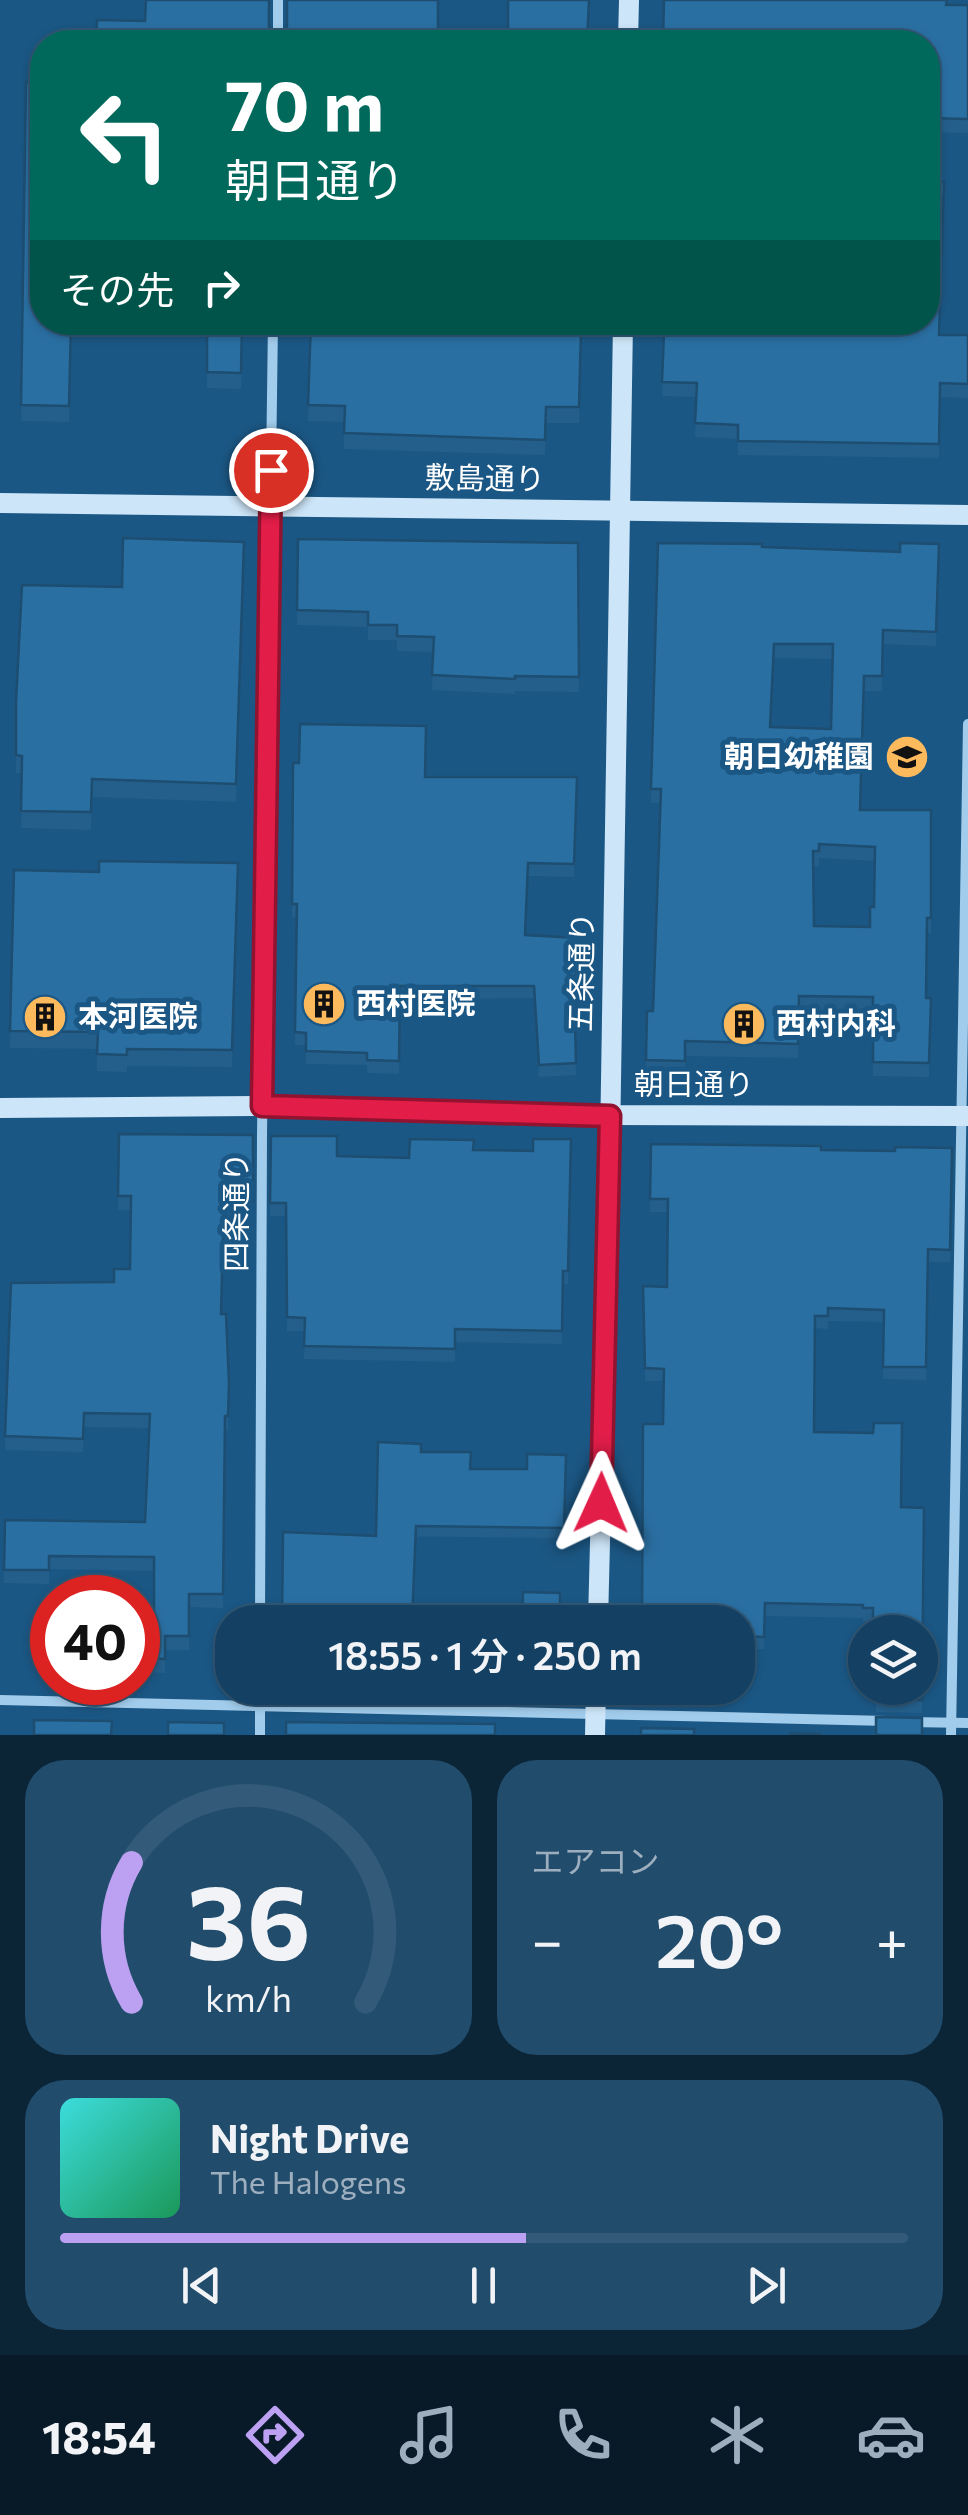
<!DOCTYPE html>
<html lang="ja">
<meta charset="utf-8">
<style>
body{margin:0;font-family:Commissioner,"Noto Sans JP",sans-serif;background:#214c6c;color:#f1f3f6;height:100vh;display:flex;flex-direction:column;font-size:38px;white-space:nowrap}
*{box-sizing:border-box;margin:0}
p{font-size:32px;color:#9dafbe}
.icon{flex:none;width:55px;height:55px;fill:none;stroke:currentColor;stroke-width:2;stroke-linecap:round;stroke-linejoin:round}
.map{position:relative;height:1735px;overflow:hidden}
.side{display:flex;flex-direction:column;gap:25px;padding:25px;background:#0b2436;flex:1}
.side>*{flex:none}
.banner{position:absolute;left:30px;top:30px;width:910px;height:305px;border-radius:40px;box-shadow:0 2px 8px #0004,0 0 0 2px #335a78;background:#00695c;color:#fff;overflow:hidden}
.buttons{position:absolute;left:848px;top:1615px;display:grid;gap:20px}
.buttons a{display:grid;place-items:center;width:90px;height:90px;border-radius:50%;background:#144163;box-shadow:0 2px 8px #0004,0 0 0 2px #335a78;font-size:50px}
.speed{position:absolute;left:30px;top:1575px;display:flex;gap:20px;font-size:50px;font-weight:700;text-align:center}
.speed>*{display:grid;place-content:center;width:130px;height:130px;border-radius:50%;background:#144163;box-shadow:0 2px 8px #0004,0 0 0 2px #335a78;line-height:1}
.speed .limit{border:15px solid #d22;background:#fff;color:#111}
.pin{position:absolute;display:grid;place-items:center;width:85px;height:85px;color:#fff;margin:-42px;border:5px solid #fff;border-radius:50%;box-shadow:0 2px 10px #0007}
.me{position:absolute;width:110px;margin:-55px;rotate:1deg;stroke-linejoin:round;filter:drop-shadow(0 0 8px #0008)}
.turn{display:flex;align-items:center;gap:35px;height:210px;padding:0 30px;font-size:45px}
.turn .icon{width:130px;height:130px;stroke-width:2.5}
.turn b{display:block;font-size:70px;line-height:85px}
.then{display:flex;align-items:center;height:95px;padding:0 30px;background:#0003;gap:20px;font-size:38px}
.big{font-size:75px;font-weight:600;line-height:1.1}
.side .tile{flex:1;display:flex;flex-direction:column;justify-content:center;gap:15px;min-width:0;padding:0 35px;border-radius:40px;background:#214c6c}
.side .dial{align-items:center;gap:0}
.dial svg{height:260px;overflow:visible;fill:none;stroke:#335a78;stroke-width:7;stroke-linecap:round;text-anchor:middle}
.dial text{fill:#f1f3f6;stroke:none}
.song{display:flex;align-items:center;gap:30px}
.cover{width:120px;height:120px;border-radius:15px;background:linear-gradient(135deg,hsl(180 70% 55%),hsl(150 70% 35%))}
.played{height:10px;border-radius:5px;background:linear-gradient(90deg,#bca0f2 55%,#335a78 55%)}
.keys{display:flex;justify-content:space-around;direction:ltr}
.heat{display:flex;justify-content:space-between;align-items:center;font-size:55px;direction:ltr}
.side .tiles{flex:1;display:grid;gap:25px;grid-template-columns:1fr 1fr}
.tile:last-child{grid-column:span 2}
.trip{position:absolute;left:215px;top:1605px;width:540px;height:100px;border-radius:40px;background:#144163;box-shadow:0 2px 8px #0004,0 0 0 2px #335a78;font-weight:600;line-height:100px;text-align:center}
.dock{display:flex;height:160px;justify-content:space-around;align-items:center;background:#081a28;color:#9dafbe}
.dock .icon{width:70px;height:70px}
.dock .active{color:#bca0f2}
.dock b{font-size:45px;color:#f1f3f6}
.map>svg:first-child{display:block}
</style>
<div class="map">
<svg width="968" height="1735" viewBox="0 0 968 1735">
<rect width="100%" height="100%" fill="#1b5784"/>
<g fill="none" stroke-linecap="round" stroke-linejoin="round">
<g stroke="#a1cceb" stroke-width="10">
<path d="M278,42V0"/>
<path d="M260,1622L262,1135L273,322"/>
<path d="M0,1700L887,1721"/>
<path d="M909,1722L968,1723"/>
<path d="M260,1735V1688"/>
<path d="M951,1735L968,724"/>
</g>
<g stroke="#cde5f8" stroke-width="20">
<path d="M628,42L629,0"/>
<path d="M0,503L968,515"/>
<path d="M0,1108L262,1106L610,1115L968,1116"/>
<path d="M598,1622L610,1144L623,322"/>
<path d="M595,1735L596,1688"/>
</g>
</g>
<g fill="#245f8b" fill-rule="evenodd">
<path d="M947,5H968V133L928,132V42Z"/>
<path d="M26,82L42,322H92V324L71,323L69,422L21,421Z"/>
<path d="M163,322H243L241,389L207,388V329H163Z"/>
<path d="M311,322L439,324L581,329L579,423H546L545,455L344,449V422L308,421Z"/>
<path d="M664,333L968,335V398L940,397L939,458L738,455V439L695,437L697,397L662,396Z"/>
<path d="M298,539L578,543L579,692L515,691V694L432,690L433,652L397,651V640H368V627L297,625Z"/>
<path d="M244,542L236,802L92,797L91,830L21,828L22,773H16V702L122,587Z"/>
<path d="M658,543L900,552L939,544L936,646L883,644L882,691H864L861,810H931V933H927L926,998H931L929,1077L873,1076V1011L799,1010L798,1058L685,1056V1075H646L647,1011H653L660,803H651ZM774,658L833,659L831,729L771,727ZM819,858L875,861L874,907L870,927L814,926L813,866H819Z"/>
<path d="M293,763L426,777H577L574,877L528,876L525,935L578,951L574,997L576,1075L539,1077L534,998L400,999L399,1074L367,1073V1065L306,1064V1045H295L297,917H292Z"/>
<path d="M14,870L238,880L232,1067L127,1066V1072L97,1071V1049L10,1048Z"/>
<path d="M119,1134L253,1135V1216L224,1215L221,1314L229,1398L228,1430H225L223,1608L189,1607V1650H165V1673L138,1672V1621H154V1571L49,1569V1584L4,1583L5,1520L145,1522L150,1428L84,1427L83,1452L5,1450L11,1283L114,1282L130,1269V1210H118Z"/>
<path d="M271,1136L337,1156L409,1158L473,1150L533,1151L571,1139L568,1284H563L562,1344L455,1342V1362L304,1359L305,1331H287L286,1216H270Z"/>
<path d="M651,1144L895,1151L952,1148L950,1262H928L926,1380L883,1379L884,1322L828,1321V1329L815,1328L814,1432L901,1507L924,1508L922,1713L876,1712V1691H872V1688H920L873,1621H863V1618L765,1616L764,1649H738V1622L663,1424L664,1381H645L643,1286L667,1287L668,1212H650Z"/>
<path d="M421,1452L470,1469H527L566,1455L564,1538L376,1536Z"/>
</g>
<g fill="#2a6fa2" stroke="#1d4e71" stroke-width="2.5" fill-rule="evenodd">
<path d="M146,0H269V27L277,35L283,33L287,26V0H438V40H444V42H96L97,20L145,21Z"/>
<path d="M508,0H589L587,42H508Z"/>
<path d="M664,0H947L946,5H968V119L928,118V42H663Z"/>
<path d="M26,82H42V322H71L69,406L21,405Z"/>
<path d="M928,181L944,182L939,335H968V384L940,383L939,444L738,441V425L695,423L697,383L662,382L664,333H685L686,322H928Z"/>
<path d="M207,322H242L241,373L207,372Z"/>
<path d="M311,322H439V324L581,329L579,407H546L545,440L344,433L345,406L308,405Z"/>
<path d="M123,538L244,542L236,784L92,779L91,812L21,811L22,756L16,755V702L22,585L122,587Z"/>
<path d="M298,539L578,543L579,677L515,676V679L432,675L434,637L397,636V625H368V612L297,610Z"/>
<path d="M658,543L762,544V547L900,552V543L939,544L936,632L883,630L882,676H864L860,810H931V918H927L926,998H931L929,1063L873,1062V997L799,996L798,1044L685,1041V1061L646,1060L647,1011H653L661,789H651ZM774,644H833L831,729L770,727ZM819,844L875,847L874,907H870V927L814,926L813,851H819Z"/>
<path d="M300,724L426,726L425,777H577L574,864L528,863L525,935L578,938L574,988L576,1063L539,1065L534,986H400L399,1061L367,1060V1053L306,1051V1033L295,1032L297,904H292L293,763H299Z"/>
<path d="M99,861L238,863L232,1050L127,1049V1055L97,1054L98,1032L10,1031L14,870L99,872Z"/>
<path d="M119,1134L253,1135V1202L224,1201L221,1314H226L229,1384L228,1416H225L223,1594H189V1636H165V1659L138,1658V1621H154V1557L49,1556V1570H4L5,1520L145,1522L150,1414L84,1413L83,1439L5,1436L11,1283L114,1282V1269H130L131,1196H118Z"/>
<path d="M271,1136H337V1156L409,1158L410,1139L474,1140L473,1150L533,1151V1139H571L568,1271H563L562,1331L455,1329V1349L304,1346L305,1318L287,1317L286,1203H270Z"/>
<path d="M651,1144L821,1146V1150L895,1151V1147L952,1148L950,1250L928,1249L926,1367H883L884,1310L828,1308V1316H815L814,1432L873,1433L874,1423H902L901,1507L924,1508L922,1700L876,1699V1688H920V1632H873V1608H863V1605L765,1603L764,1637L738,1636V1622H642L643,1424H663L664,1369L645,1368L643,1286L667,1287L668,1199H650Z"/>
<path d="M378,1442L421,1444V1452H471L470,1469H527V1454L566,1455L564,1528L416,1526L412,1622H282L283,1532L376,1536Z"/>
<path d="M523,1592L560,1593V1622H522Z"/>
<path d="M876,1717L922,1718V1735H876Z"/>
<path d="M34,1720L112,1721L111,1735H34Z"/>
<path d="M168,1722L224,1723V1735H168Z"/>
<path d="M286,1722L495,1724V1735H286Z"/>
<path d="M641,1728L694,1729V1735H641Z"/>
<path d="M790,1733L820,1734V1735H790Z"/>
</g>
<g fill="none" stroke-linecap="round" stroke-linejoin="round">
<g stroke="#92132f" stroke-width="25">
<path id="route" d="M271,470L262,1106L610,1116L601,1503"/>
</g>
<use href="#route" stroke="#e11d48" stroke-width="18"/>
</g>
<defs>
<g id="school-disc" transform="scale(2.25)"><circle r="9.5" fill="#fdba5d" stroke="#1b5784"/><path d="M0-5L7-2L0 1L-7-2ZM-4 1L0 2.5L4 1V4Q0 6-4 4Z" fill="#111"/></g>
<g id="building-disc" transform="scale(2.25)"><circle r="9.5" fill="#fdba5d" stroke="#1b5784"/><path d="M-4-6H4V6H1V3H-1V6H-4ZM-2.5-4.3h1.7v1.8h-1.7ZM.8-4.3h1.7v1.8H.8ZM-2.5-1h1.7V.8h-1.7ZM.8-1h1.7V.8H.8Z" fill="#111"/></g>
</defs>
<g fill-rule="evenodd">
<use href="#school-disc" x="907" y="757"/>
<use href="#building-disc" x="324" y="1004"/>
<use href="#building-disc" x="45" y="1017"/>
<use href="#building-disc" x="744" y="1024"/>
</g>
<g text-anchor="middle" stroke-width="10" stroke-linejoin="round" paint-order="stroke">
<g font-size="30" fill="#fff" stroke="#1b5784">
<text transform="translate(485 479) rotate(1)" y="10">敷島通り</text>
<text transform="translate(582 972) rotate(-89)" y="10">五条通り</text>
<text x="694" y="1095">朝日通り</text>
<text transform="translate(237 1212) rotate(-90)" y="10">四条通り</text>
</g>
<g font-size="30" font-weight="bold" fill="#fff" stroke="#1b5784" text-anchor="start">
<text x="874" y="767" text-anchor="end">朝日幼稚園</text>
<text x="356" y="1014">西村医院</text>
<text x="78" y="1027">本河医院</text>
<text x="776" y="1034">西村内科</text>
</g>
</g>
</svg>
<div class="buttons">
<a><svg class="icon" aria-label="layers" viewBox="0 0 24 24"><path d="M12 4l9 5-9 5-9-5zM3 14l9 5 9-5"/></svg></a>
</div>
<div class="speed"><div class="limit">40</div></div>
<div class="pin" style="left:271px;top:470px;background:#d93025"><svg class="icon" aria-label="arrive" viewBox="0 0 24 24"><path d="M6 21V4h12l-3 4 3 4H6"/></svg></div>
<svg class="me" style="left:601px;top:1503px" viewBox="-20 -20 40 40"><path d="M0-17L14 15 0 8-14 15z" fill="#e11d48" stroke="#fff" stroke-width="4"/></svg>
<div class="trip">18:55 · 1 分 · 250 m</div>
<div class="banner">
<div class="turn"><svg class="icon" aria-label="left" viewBox="0 0 24 24"><path d="M17 20v-9H6M10 6l-5 5 5 5"/></svg><div><b>70 m</b>朝日通り</div></div>
<div class="then">その先<svg class="icon" aria-label="right" viewBox="0 0 24 24"><path d="M7 20v-9h11M14 6l5 5-5 5"/></svg></div>
</div>
</div>
<section class="side">
<div class="tiles">
<div class="tile dial"><svg viewBox="0 0 100 80">
<path d="M14 69A42 42 0 1 1 86 69"/>
<path d="M14 69A42 42 0 0 1 14 26" stroke="#bca0f2"/>
<text x="50" y="56" font-size="32" font-weight="700">36</text>
<text x="50" y="72" font-size="11">km/h</text>
</svg></div>
<div class="tile"><p>エアコン</p>
<div class="heat"><a>−</a><b class="big">20°</b><a>+</a></div>
</div>
<div class="tile">
<div class="song"><i class="cover"></i><div><b>Night Drive</b><p>The Halogens</p></div></div>
<div class="played"></div>
<div class="keys"><svg class="icon" aria-label="previous" viewBox="0 0 24 24"><path d="M18 5L8 12l10 7zM5 5v14"/></svg><svg class="icon" aria-label="pause" viewBox="0 0 24 24"><path d="M8 5v14M16 5v14"/></svg><svg class="icon" aria-label="next" viewBox="0 0 24 24"><path d="M6 5l10 7-10 7zM19 5v14"/></svg></div>
</div>
</div>
</section>
<nav class="dock">
<b>18:54</b>
<svg class="icon active" aria-label="directions" viewBox="0 0 24 24"><path d="M12 3l9 9-9 9-9-9zM9 14v-3h6M13 9l2 2-2 2"/></svg>
<svg class="icon" aria-label="music" viewBox="0 0 24 24"><path d="M9 18V5l10-2v13"/><circle cx="6" cy="18" r="3"/><circle cx="16" cy="16" r="3"/></svg>
<svg class="icon" aria-label="phone" viewBox="0 0 24 24"><path d="M5 4h4l2 5-3 2q2 4 5 5l2-3 5 2v4C11 20 4 13 5 4z"/></svg>
<svg class="icon" aria-label="climate" viewBox="0 0 24 24"><path d="M12 3v18M4 7l16 10M4 17L20 7"/></svg>
<svg class="icon" aria-label="car" viewBox="0 0 24 24"><path d="M5 17H2v-5l4-1 3-4h7l3 4 3 1v5h-3M9 17h6M6 11h13"/><circle cx="7" cy="17" r="2"/><circle cx="17" cy="17" r="2"/></svg>
</nav>
